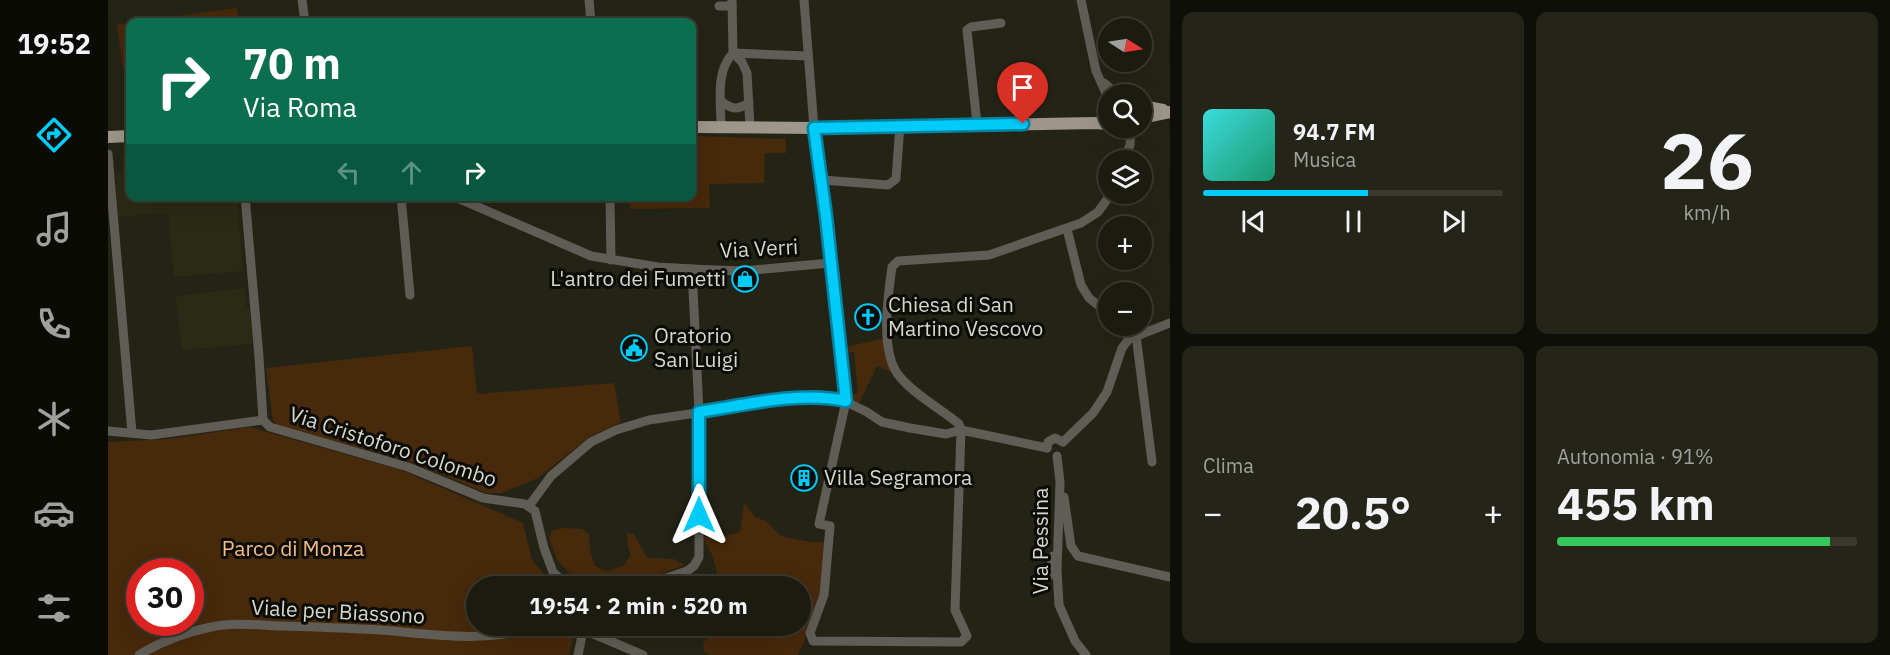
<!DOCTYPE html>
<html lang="it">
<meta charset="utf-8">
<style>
body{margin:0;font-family:"IBM Plex Sans",sans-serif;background:#242419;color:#f1f3f6;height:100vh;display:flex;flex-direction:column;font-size:22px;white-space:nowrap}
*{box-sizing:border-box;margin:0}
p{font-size:20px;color:#a0a19f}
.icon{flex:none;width:33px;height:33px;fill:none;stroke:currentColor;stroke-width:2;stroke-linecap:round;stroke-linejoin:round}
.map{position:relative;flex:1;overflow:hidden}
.details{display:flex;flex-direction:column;gap:12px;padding:12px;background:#0f0f09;width:720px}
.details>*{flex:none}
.guide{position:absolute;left:18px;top:18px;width:570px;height:183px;border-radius:12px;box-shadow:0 6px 24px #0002,0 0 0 2px #393930;background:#0b6e4f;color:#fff;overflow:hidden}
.needle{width:39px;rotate:102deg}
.fabs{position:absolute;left:990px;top:18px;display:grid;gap:12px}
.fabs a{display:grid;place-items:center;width:54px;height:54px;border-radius:50%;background:#1b1b10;box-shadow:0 6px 24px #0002,0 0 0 2px #393930;font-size:30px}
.speed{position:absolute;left:18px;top:558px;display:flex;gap:12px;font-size:30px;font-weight:700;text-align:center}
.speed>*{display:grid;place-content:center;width:78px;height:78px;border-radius:50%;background:#1b1b10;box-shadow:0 6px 24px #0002,0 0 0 2px #393930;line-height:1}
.speed .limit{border:9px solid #d22;background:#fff;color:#111}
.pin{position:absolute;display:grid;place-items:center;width:51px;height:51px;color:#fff;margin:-62px -26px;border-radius:50% 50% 50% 0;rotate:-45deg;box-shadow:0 0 6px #0007}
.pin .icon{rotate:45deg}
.me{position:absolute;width:66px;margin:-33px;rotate:0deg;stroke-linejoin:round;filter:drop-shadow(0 0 4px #0008)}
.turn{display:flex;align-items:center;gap:21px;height:126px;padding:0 18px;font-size:27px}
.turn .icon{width:78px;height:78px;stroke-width:2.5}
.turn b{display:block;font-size:42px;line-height:51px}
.lanes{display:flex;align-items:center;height:57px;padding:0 18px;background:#0003;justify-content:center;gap:30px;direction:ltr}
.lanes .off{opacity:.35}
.big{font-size:45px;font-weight:800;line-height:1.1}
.details .card{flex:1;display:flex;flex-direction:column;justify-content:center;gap:9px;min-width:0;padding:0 21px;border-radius:12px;background:#242419}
.details .dial{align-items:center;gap:0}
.dial b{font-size:78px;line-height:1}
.song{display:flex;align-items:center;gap:18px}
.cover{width:72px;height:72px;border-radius:9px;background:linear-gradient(135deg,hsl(180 70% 55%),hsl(160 70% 35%))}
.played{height:6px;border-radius:3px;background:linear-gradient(90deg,#00cbf9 55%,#393930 55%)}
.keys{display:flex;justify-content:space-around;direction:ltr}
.heat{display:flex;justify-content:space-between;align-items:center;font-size:33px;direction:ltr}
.charge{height:9px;border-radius:4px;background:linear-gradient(90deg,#34c759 91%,#393930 0)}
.details .tiles{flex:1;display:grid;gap:12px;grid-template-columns:repeat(2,1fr)}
.trip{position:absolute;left:358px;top:576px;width:345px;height:60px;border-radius:30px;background:#1b1b10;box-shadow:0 6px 24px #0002,0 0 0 2px #393930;font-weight:800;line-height:60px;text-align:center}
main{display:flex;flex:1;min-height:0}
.menu{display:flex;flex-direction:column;width:108px;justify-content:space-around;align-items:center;background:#0b0b06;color:#a0a19f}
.menu .icon{width:42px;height:42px}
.menu .on{color:#00cbf9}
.menu b{font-size:27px;color:#f1f3f6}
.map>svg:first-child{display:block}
</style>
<main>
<nav class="menu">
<b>19:52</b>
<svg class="icon on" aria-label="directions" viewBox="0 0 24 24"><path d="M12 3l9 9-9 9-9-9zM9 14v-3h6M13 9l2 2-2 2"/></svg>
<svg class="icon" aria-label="music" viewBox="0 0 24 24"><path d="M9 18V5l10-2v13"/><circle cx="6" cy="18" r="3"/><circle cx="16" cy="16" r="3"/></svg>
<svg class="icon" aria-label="phone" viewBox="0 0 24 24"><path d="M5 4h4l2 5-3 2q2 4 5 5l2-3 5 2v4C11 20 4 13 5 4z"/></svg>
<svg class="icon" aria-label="climate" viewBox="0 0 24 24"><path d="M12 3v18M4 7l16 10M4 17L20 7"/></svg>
<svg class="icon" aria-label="car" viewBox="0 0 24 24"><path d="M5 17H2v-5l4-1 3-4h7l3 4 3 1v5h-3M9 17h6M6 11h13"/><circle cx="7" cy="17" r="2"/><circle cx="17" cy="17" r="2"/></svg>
<svg class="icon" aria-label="filters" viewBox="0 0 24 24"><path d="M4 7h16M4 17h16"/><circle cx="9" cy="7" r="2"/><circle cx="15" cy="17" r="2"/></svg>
</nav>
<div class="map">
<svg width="1062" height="655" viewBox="0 0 1062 655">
<rect width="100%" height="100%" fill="#242416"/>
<g fill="#2a2a15">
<path d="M22,155V196L129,197L135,271L66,277L60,213L10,217L8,174L14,172L13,156Z"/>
<path d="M137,288L138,305L142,310L144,344L74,350L68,296Z"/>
</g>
<g fill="#47290b" fill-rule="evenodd">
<path d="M129,8L131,22H24Z"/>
<path d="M22,23V69H15L9,25Z"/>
<path d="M584,136L678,139V153H657L656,183L601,184L602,208L522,209V197L584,196Z"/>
<path d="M777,338L785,373L769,366L749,407L744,404L743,395L750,393L746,352L738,353L737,347Z"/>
<path d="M364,346L369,394L506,383L513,422L481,437L430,478L393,493H378L307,463L169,425L165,421L158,368Z"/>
<path d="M142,427L293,470L415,523L424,560L446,586H369V626H467V630L461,655H0V442L60,439ZM32,572H82V622H32Z"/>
<path d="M636,502L647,517L658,521L673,536L702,542H720L723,562L720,595L702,628L690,655H602L596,652L595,645L604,626H693V586H611C609,569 605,552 594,537H612L632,532Z"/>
<path d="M455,528L474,529L481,534L482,551L487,566L499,571L515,566L523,555L520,547L519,533L526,534L539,558L565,559L577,565L519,586H471L468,580L449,560L441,538L445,530Z"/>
</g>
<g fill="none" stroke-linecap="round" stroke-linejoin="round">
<g stroke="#605c56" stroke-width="9">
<path d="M194,0L197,22"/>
<path d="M481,0L483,22"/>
<path d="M624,0L625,53"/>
<path d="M696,0L706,128L719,216L738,401L711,524L722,526L716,595L702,633L705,641L853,642L859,636L847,610L853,430L851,424C832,408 808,396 792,377C771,353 780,296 784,267L790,261L881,255L973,223L990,212L1003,194"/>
<path d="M973,0L988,71L1000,98"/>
<path d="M611,6H624"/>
<path d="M625,53L634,62L639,73L642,127"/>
<path d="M996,83L1009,94"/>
<path d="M22,86V94"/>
<path d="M613,101C624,110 629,110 641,103"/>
<path d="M869,124L859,30L863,27L893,23"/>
<path d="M613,127C613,102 607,72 625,53L700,56"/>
<path d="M0,154L24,433"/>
<path d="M1016,160L1022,145L1023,128"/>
<path d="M714,180L780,185L788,179L792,125"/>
<path d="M137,196L151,357L155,420"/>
<path d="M293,196L302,295"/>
<path d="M345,196L483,256L550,267L584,269L591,412V557L586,566L579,571L535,586"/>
<path d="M502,196L503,260"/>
<path d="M959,229L973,285L981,298L1000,313"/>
<path d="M582,269L635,271L722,263"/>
<path d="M1014,326L1021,339"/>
<path d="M1028,335L1044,462"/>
<path d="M155,420L162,427L300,467L375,498L417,504L427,511L436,548L445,572L459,586"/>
<path d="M0,431L43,435L155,420"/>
<path d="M955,442L985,413L999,392L1014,348L1021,339L1062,323"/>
<path d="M939,448L940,442L947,438L955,442"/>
<path d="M949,456L952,482L949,570L951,605L967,641L978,655"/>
<path d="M956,497L963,546L970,556L1062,577"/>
<path d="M421,506L443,476L483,442L508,430L541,420L690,398L718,397L736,401L759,412L774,422L802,428L838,434L853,430L939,448"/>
<path d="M941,576L945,556"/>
<path d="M476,630L535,655"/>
<path d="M31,655C52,642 79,632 103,627C125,622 149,625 172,626C210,627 248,628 286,631C334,636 385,642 431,626"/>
<path d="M470,655L476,626"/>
</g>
<g stroke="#9d9689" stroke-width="12">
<path d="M1034,106L1055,110"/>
<path d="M1034,118L1062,112"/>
<path d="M584,127L706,128L987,123L1000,124"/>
<path d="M0,137L22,136"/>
</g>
</g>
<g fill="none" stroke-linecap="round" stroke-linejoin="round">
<g stroke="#0084a2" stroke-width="15">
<path id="route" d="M591,515V412C637,405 692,391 738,401L718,216L706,128L915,124"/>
</g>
<use href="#route" stroke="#00cbf9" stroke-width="10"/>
</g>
<defs>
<g id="shop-ring" transform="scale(1.35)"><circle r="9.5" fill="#0c0c07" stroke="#00cbf9" stroke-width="1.5"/><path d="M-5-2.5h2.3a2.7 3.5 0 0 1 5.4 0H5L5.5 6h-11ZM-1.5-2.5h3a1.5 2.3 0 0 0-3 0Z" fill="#00cbf9"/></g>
<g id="church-ring" transform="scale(1.35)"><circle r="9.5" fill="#0c0c07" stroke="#00cbf9" stroke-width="1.5"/><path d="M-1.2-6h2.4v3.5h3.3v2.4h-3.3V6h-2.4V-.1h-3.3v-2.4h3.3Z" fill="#00cbf9"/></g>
<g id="civic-ring" transform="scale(1.35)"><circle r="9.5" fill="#0c0c07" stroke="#00cbf9" stroke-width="1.5"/><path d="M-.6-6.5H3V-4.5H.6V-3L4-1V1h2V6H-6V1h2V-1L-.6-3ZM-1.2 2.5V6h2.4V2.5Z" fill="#00cbf9"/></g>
<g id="building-ring" transform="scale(1.35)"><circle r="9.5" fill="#0c0c07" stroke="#00cbf9" stroke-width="1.5"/><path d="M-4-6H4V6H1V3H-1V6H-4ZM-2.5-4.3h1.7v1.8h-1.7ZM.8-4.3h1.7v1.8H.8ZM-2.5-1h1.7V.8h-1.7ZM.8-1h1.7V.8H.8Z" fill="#00cbf9"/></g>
</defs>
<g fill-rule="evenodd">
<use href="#shop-ring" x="637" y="279"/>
<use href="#church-ring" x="760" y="317"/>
<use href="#civic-ring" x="526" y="348"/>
<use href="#building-ring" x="696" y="478"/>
</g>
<g text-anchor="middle" stroke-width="6" stroke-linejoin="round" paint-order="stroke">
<g font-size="21" fill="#d6d6cd" stroke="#0c0c07">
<text transform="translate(651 249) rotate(-3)" y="7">Via Verri</text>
<text transform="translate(285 447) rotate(18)" y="7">Via Cristoforo Colombo</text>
<text transform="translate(933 541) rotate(-90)" y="7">Via Pessina</text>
<text transform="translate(230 612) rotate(3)" y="7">Viale per Biassono</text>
</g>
<g font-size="21" fill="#d6d6cd" stroke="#0c0c07" text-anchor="start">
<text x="618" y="286" text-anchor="end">L'antro dei Fumetti</text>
<text x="780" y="312">Chiesa di San<tspan x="780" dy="24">Martino Vescovo</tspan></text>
<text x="546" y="343">Oratorio<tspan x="546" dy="24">San Luigi</tspan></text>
<text x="716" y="485">Villa Segramora</text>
</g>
<g font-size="21" fill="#f6bc88" stroke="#0c0c07">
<text x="185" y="556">Parco di Monza</text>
</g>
</g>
</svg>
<div class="fabs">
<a><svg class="needle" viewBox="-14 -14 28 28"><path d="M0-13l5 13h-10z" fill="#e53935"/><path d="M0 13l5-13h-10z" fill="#a0a19f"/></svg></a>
<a><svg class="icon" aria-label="search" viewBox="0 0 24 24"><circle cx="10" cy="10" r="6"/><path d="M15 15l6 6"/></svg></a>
<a><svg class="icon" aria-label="layers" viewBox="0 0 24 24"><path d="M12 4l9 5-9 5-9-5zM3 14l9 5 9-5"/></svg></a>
<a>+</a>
<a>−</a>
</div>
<div class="speed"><div class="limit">30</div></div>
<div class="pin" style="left:915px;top:124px;background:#d93025"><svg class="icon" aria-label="arrive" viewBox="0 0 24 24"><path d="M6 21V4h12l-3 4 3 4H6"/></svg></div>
<svg class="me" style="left:591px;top:515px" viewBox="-20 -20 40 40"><path d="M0-17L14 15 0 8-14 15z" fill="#00cbf9" stroke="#fff" stroke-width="4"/></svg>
<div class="trip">19:54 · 2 min · 520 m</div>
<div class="guide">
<div class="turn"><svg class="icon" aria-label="right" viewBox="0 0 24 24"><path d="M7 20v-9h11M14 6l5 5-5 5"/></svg><div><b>70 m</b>Via Roma</div></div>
<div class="lanes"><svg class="icon off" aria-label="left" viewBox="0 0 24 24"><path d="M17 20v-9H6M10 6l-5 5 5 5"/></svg><svg class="icon off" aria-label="ahead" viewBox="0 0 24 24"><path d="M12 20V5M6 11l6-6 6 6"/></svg><svg class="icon" aria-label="right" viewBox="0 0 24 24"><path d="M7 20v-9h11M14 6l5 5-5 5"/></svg></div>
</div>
</div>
<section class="details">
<div class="tiles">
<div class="card">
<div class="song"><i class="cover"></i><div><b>94.7 FM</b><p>Musica</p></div></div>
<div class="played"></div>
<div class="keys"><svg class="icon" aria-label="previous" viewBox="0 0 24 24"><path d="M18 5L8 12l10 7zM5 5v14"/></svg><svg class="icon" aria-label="pause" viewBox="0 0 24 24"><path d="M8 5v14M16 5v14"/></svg><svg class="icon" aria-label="next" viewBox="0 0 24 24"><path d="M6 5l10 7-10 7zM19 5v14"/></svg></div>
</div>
<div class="card dial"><b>26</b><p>km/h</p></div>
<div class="card"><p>Clima</p>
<div class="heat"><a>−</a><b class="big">20.5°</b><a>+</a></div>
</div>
<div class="card"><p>Autonomia · 91%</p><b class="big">455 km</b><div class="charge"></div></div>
</div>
</section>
</main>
